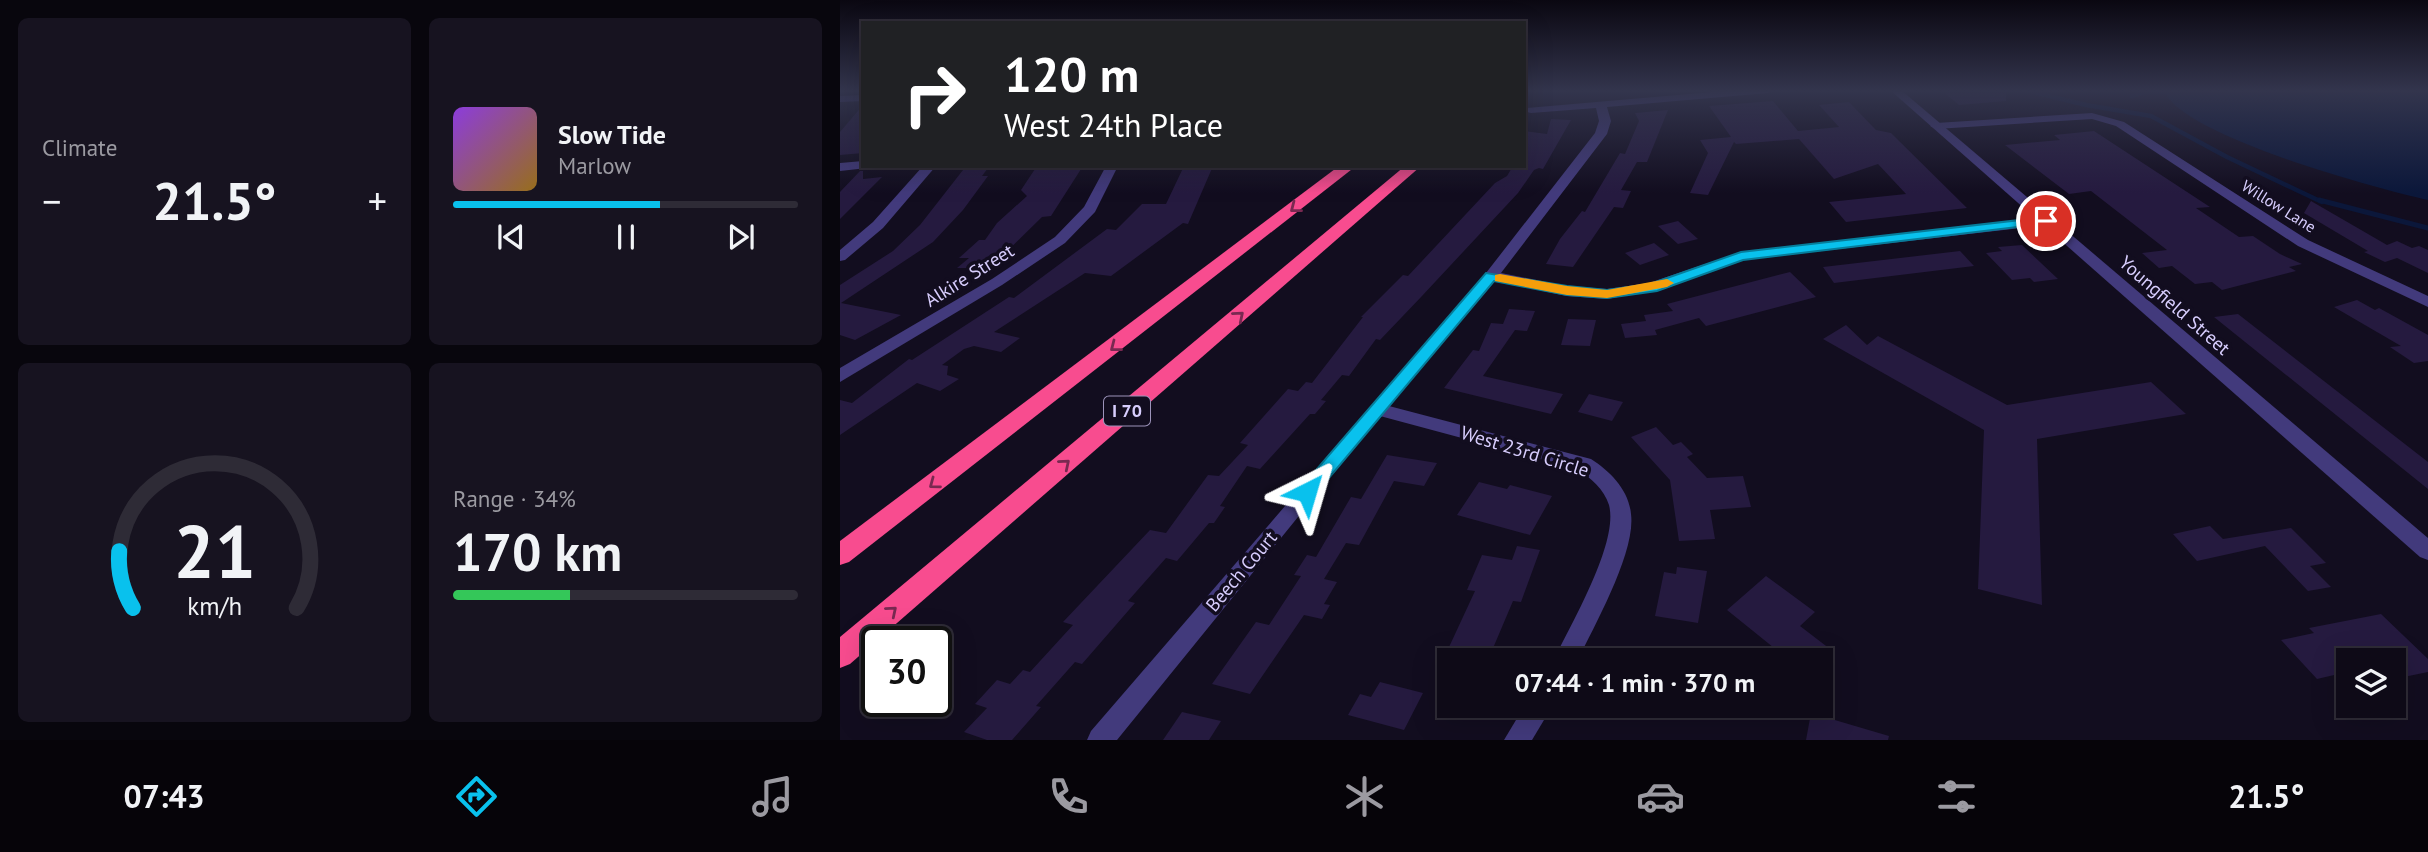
<!DOCTYPE html>
<meta charset="utf-8">
<style>
body{margin:0;font-family:"PT Sans",sans-serif;background:#171320;color:#f1f3f6;height:100vh;display:flex;flex-direction:column;font-size:26px;white-space:nowrap}
*{box-sizing:border-box;margin:0}
p{font-size:23px;color:#9b9aa1}
.icon{flex:none;width:38px;height:38px;fill:none;stroke:currentColor;stroke-width:2;stroke-linecap:round;stroke-linejoin:round}
.map{position:relative;flex:1;overflow:hidden}
.details{display:flex;flex-direction:column;gap:18px;padding:18px;background:#08060d;width:840px}
.details>*{flex:none}
.guide{position:absolute;left:21px;top:21px;width:665px;height:147px;border-radius:0px;box-shadow:0 7px 28px #0002,0 0 0 2px #2e2b36;background:#202124;color:#fff;overflow:hidden}
.controls{position:absolute;left:1496px;top:648px;display:grid;gap:14px}
.controls a{display:grid;place-items:center;width:70px;height:70px;border-radius:0px;background:#0e0a17;box-shadow:0 7px 28px #0002,0 0 0 2px #2e2b36;font-size:35px}
.speed{position:absolute;left:21px;top:626px;display:flex;gap:14px;font-size:35px;font-weight:700;text-align:center}
.speed>*{display:grid;place-content:center;width:91px;height:91px;border-radius:50%;background:#0e0a17;box-shadow:0 7px 28px #0002,0 0 0 2px #2e2b36;line-height:1}
.speed .limit{border:4px solid #111;border-radius:10px;background:#fff;color:#111}
.pin{position:absolute;display:grid;place-items:center;width:60px;height:60px;color:#fff;margin:-30px;border:4px solid #fff;border-radius:50%;box-shadow:0 2px 7px #0007}
.me{position:absolute;width:77px;margin:-38px;rotate:40deg;stroke-linejoin:round;filter:drop-shadow(0 0 5px #0008)}
.turn{display:flex;align-items:center;gap:24px;height:147px;padding:0 28px;font-size:32px}
.turn .icon{width:91px;height:91px;stroke-width:2.5}
.turn b{display:block;font-size:49px;line-height:60px}
.big{font-size:52px;font-weight:800;line-height:1.1}
.details .tile{flex:1;display:flex;flex-direction:column;justify-content:center;gap:10px;min-width:0;padding:0 24px;border-radius:10px;background:#171320}
.details .dial{align-items:center;gap:0}
.dial svg{height:182px;overflow:visible;fill:none;stroke:#2e2b36;stroke-width:7;stroke-linecap:round;text-anchor:middle}
.dial text{fill:#f1f3f6;stroke:none}
.song{display:flex;align-items:center;gap:21px}
.cover{width:84px;height:84px;border-radius:10px;background:linear-gradient(135deg,hsl(270 70% 55%),hsl(40 70% 35%))}
.played{height:7px;border-radius:4px;background:linear-gradient(90deg,#09c1ed 60%,#2e2b36 60%)}
.keys{display:flex;justify-content:space-around;direction:ltr}
.heat{display:flex;justify-content:space-between;align-items:center;font-size:38px;direction:ltr}
.charge{height:10px;border-radius:5px;background:linear-gradient(90deg,#34c759 34%,#2e2b36 0)}
.details .tiles{flex:1;display:grid;gap:18px;grid-template-columns:repeat(2,1fr)}
.trip{position:absolute;left:597px;top:648px;width:396px;height:70px;border-radius:0px;background:#0e0a17;box-shadow:0 7px 28px #0002,0 0 0 2px #2e2b36;font-weight:800;line-height:70px;text-align:center}
.tab-bar{display:flex;height:112px;justify-content:space-around;align-items:center;background:#060409;color:#9b9aa1}
.tab-bar .icon{width:49px;height:49px}
.tab-bar .current{color:#09c1ed}
.tab-bar b{font-size:32px;color:#f1f3f6}
main{display:flex;flex:1;min-height:0}
.map>svg:first-child{display:block}
</style>
<main>
<section class="details">
<div class="tiles">
<div class="tile"><p>Climate</p>
<div class="heat"><a>−</a><b class="big">21.5°</b><a>+</a></div>
</div>
<div class="tile">
<div class="song"><i class="cover"></i><div><b>Slow Tide</b><p>Marlow</p></div></div>
<div class="played"></div>
<div class="keys"><svg class="icon" aria-label="previous" viewBox="0 0 24 24"><path d="M18 5L8 12l10 7zM5 5v14"/></svg><svg class="icon" aria-label="pause" viewBox="0 0 24 24"><path d="M8 5v14M16 5v14"/></svg><svg class="icon" aria-label="next" viewBox="0 0 24 24"><path d="M6 5l10 7-10 7zM19 5v14"/></svg></div>
</div>
<div class="tile dial"><svg viewBox="0 0 100 80">
<path d="M14 69A42 42 0 1 1 86 69"/>
<path d="M14 69A42 42 0 0 1 8 44" stroke="#09c1ed"/>
<text x="50" y="56" font-size="32" font-weight="700">21</text>
<text x="50" y="72" font-size="11">km/h</text>
</svg></div>
<div class="tile"><p>Range · 34%</p><b class="big">170 km</b><div class="charge"></div></div>
</div>
</section>
<div class="map">
<svg width="1588" height="740" viewBox="0 0 1588 740">
<rect width="100%" height="100%" fill="#120d1f"/>
<path fill="#0b173a" d="M1324,90H1588V200C1539,189 1340,136 1324,90Z"/>
<g fill="none" stroke-linecap="round" stroke-linejoin="round">
<g stroke="#0b173a" stroke-width="4.5">
<path d="M1185,90L1246,105L1311,116L1387,157L1482,202"/>
<path d="M1292,96L1304,92H1325"/>
</g>
<path stroke="#0b173a" stroke-width="5" d="M1479,200L1588,228"/>
</g>
<g fill="#251a3f">
<path d="M1101,90H1166V101L1119,105Z"/>
<path d="M933,101L958,131L999,127L979,105L1009,102L1036,130L1051,133L1127,208L1006,222L989,202L1066,194L1038,164L994,179L959,139L896,144L894,142L868,195L850,193L868,153L860,140L891,137L869,106Z"/>
<path d="M23,105V153L0,155V132Z"/>
<path d="M828,110L807,162H797L781,190L791,191L783,208L774,207L733,267L706,264L720,239L742,211L745,212L780,153L785,154L799,121L795,113Z"/>
<path d="M711,119L731,120L703,169L699,168L694,170L678,193L582,296L540,340L536,339L509,376L502,375L481,400L486,401L475,414H470L420,469L407,466L380,506L385,507L374,523H369L337,561L326,558L288,601L295,603L242,664L235,662L196,706L201,707L172,740H147L124,732L147,708L135,704L157,680L170,684L183,670L190,672L233,625L223,622L310,530L326,533L368,475L379,476L408,445L400,443L448,389L458,391L466,382L472,383L523,317H521L563,275L568,276L655,183L667,176L673,166H684V131L707,134Z"/>
<path d="M1254,131L1370,207L1356,208L1399,237L1413,236L1440,254L1462,264L1449,267L1456,271L1382,290L1372,282L1355,284L1332,266L1319,268L1302,253L1327,250L1251,191L1229,194L1165,145L1220,140L1214,135Z"/>
<path d="M197,166H243L211,216L202,217L150,268H117L129,258H119L139,240H145L157,223L187,196L181,190Z"/>
<path d="M344,166H373L348,224L343,223L271,276L245,273L154,332L180,338L161,352L134,346L124,349L102,365L108,366L107,375L119,379L100,391L77,383L0,435V400L12,403L69,359L72,360L169,297L174,298L267,229L276,230L302,204H326Z"/>
<path d="M148,168L142,176H148L123,210L93,242L1,303L61,315L15,340L0,335V285L53,251L80,225L123,170Z"/>
<path d="M20,171H23V179L42,177L0,219V192Z"/>
<path d="M1471,201L1547,245L1557,241L1572,248L1579,246L1588,250V273L1557,258L1545,262L1524,252L1528,251L1464,213Z"/>
<path d="M838,221L858,239L838,244L818,226Z"/>
<path d="M814,243L829,255L800,265L785,253Z"/>
<path d="M1182,245L1218,279L1194,282L1190,278L1172,280L1146,253L1162,251L1158,247Z"/>
<path d="M1120,251L1134,266L994,283L983,267Z"/>
<path d="M950,272L976,297L866,326L859,318L815,330L817,335L785,338L781,324L806,321L804,315L833,311L827,304Z"/>
<path d="M1517,300L1535,310L1539,308L1588,335V361L1574,363L1550,347L1561,346L1494,307Z"/>
<path d="M669,309L695,311L687,331L675,330L643,376L723,394L711,414L604,388L633,350L639,351L651,323L663,324Z"/>
<path d="M1398,314L1588,462V489L1374,317Z"/>
<path d="M728,319L756,320L750,346L721,345Z"/>
<path d="M1006,325L1027,345L1038,336L1167,405L1311,382L1346,414L1197,439L1202,605L1138,589L1144,430L983,339Z"/>
<path d="M749,394L783,402L772,421L738,412Z"/>
<path d="M816,427L833,445L841,442L853,454L847,457L867,478L903,476L911,507L870,510L875,539L839,541L830,480L791,437Z"/>
<path d="M547,455L597,463L584,486L554,481L519,545L506,543L484,579L497,582L484,604L490,605L482,619L464,615L410,694L372,684L416,622L429,625L461,576L454,575L467,555L476,557L511,497L521,499Z"/>
<path d="M639,482L667,489L670,485L712,496L690,535L617,515Z"/>
<path d="M1370,526L1383,539L1451,528L1486,563L1470,566L1491,587L1468,591L1425,546L1357,561L1333,534Z"/>
<path d="M677,546L700,550L681,602L673,601L648,660H603L635,591L627,590L642,555L672,560Z"/>
<path d="M837,567L867,571L858,623L815,616L824,572L836,574Z"/>
<path d="M926,576L975,612L960,626L990,649L979,660H949L887,610Z"/>
<path d="M1541,614L1588,659V672L1554,679V660H1495L1507,672L1477,679L1441,640L1474,633L1469,628Z"/>
<path d="M540,682L583,693L564,730L508,715L520,694L531,697Z"/>
<path d="M342,712L381,721L369,740H323Z"/>
<path d="M971,713L1049,736L1048,740H966Z"/>
</g>
<g fill="none" stroke-linecap="round" stroke-linejoin="round">
<g fill="#423a7c" fill-rule="evenodd">
<path d="M895,90H933L928,93L767,107L771,121L767,134L661,273L727,286L767,289L809,283L901,252L1206,217L1213,221L1206,225L903,260L817,290L767,299L727,296L655,281L549,406L751,459C770,471 789,490 791,514C796,552 755,624 738,660H714C731,624 779,543 769,505C764,489 751,478 737,469L540,416L277,740H247L251,731L646,273L755,133L759,121L756,108L691,113L687,112V108Z"/>
<path d="M23,95V101L0,102V96Z"/>
<path d="M1252,113L1284,122L1468,240L1588,296V307L1458,246L1276,126L1252,119L1096,129L1090,126L1096,123Z"/>
<path d="M83,166H96L43,228L5,260L0,261V250L33,222Z"/>
<path d="M266,166H278L255,212L225,243L162,285L0,382V368L152,279L215,237L244,207Z"/>
<path d="M685,705H713L692,740H664Z"/>
<path d="M852,705H881V706L877,714L868,718L856,713Z"/>
</g>
<g fill="#423a7c" fill-rule="evenodd">
<path d="M1050,90H1061L1588,538V560L1580,557Z"/>
<path d="M23,161V166L27,168L0,171V163Z"/>
</g>
<g fill="#f84c8f" fill-rule="evenodd">
<path d="M499,166H516L9,562L0,565V541Z"/>
<path d="M565,166H581L10,664L0,668V637Z"/>
</g>
</g>
<defs><path id="oneway-chevron" d="M-2-3.5L2.5 0L-2 3.5" fill="none" stroke-width="1.6" stroke-linecap="round" stroke-linejoin="round" transform="scale(1.75)"/></defs>
<g stroke="#792951">
<use href="#oneway-chevron" transform="translate(455 208) rotate(142)"/>
<use href="#oneway-chevron" transform="translate(399 316) rotate(-40)"/>
<use href="#oneway-chevron" transform="translate(275 347) rotate(142)"/>
<use href="#oneway-chevron" transform="translate(225 464) rotate(-40)"/>
<use href="#oneway-chevron" transform="translate(94 484) rotate(143)"/>
<use href="#oneway-chevron" transform="translate(52 611) rotate(-40)"/>
</g>
<linearGradient id="sky" x2="0" y2="1"><stop stop-color="#0a0711"/><stop offset="0.47" stop-color="#33354d"/><stop offset="1" stop-color="#33354d" stop-opacity="0"/></linearGradient>
<rect width="1588" height="193" fill="url(#sky)"/>
<path fill="#09c1ed" stroke="#067d9a" stroke-width="2" d="M1206,217L1210,218V223L903,260L817,291L767,298L727,295L654,281L473,497H460L457,492L646,273L727,286L767,290L810,284L901,252Z"/>
<path fill="#f59e0b" d="M660,274L727,286L767,290L827,279L834,283L827,287L767,298L727,295L655,281V275Z"/>
<g text-anchor="middle" stroke-width="7" stroke-linejoin="round" paint-order="stroke">
<g font-size="16" fill="#d7cdfd" stroke="#120d1f">
<text transform="translate(1439 206) rotate(32)" y="6">Willow Lane</text>
</g>
<rect fill="#120d1f" stroke="#9c93ba" stroke-width="2" x="264" y="396.5" width="46" height="29" rx="5"/>
<g font-size="18" font-weight="bold" fill="#d7cdfd">
<text x="287" y="417">I 70</text>
</g>
<g font-size="19" fill="#d7cdfd" stroke="#120d1f">
<text transform="translate(129 275) rotate(-32)" y="7">Alkire Street</text>
<text transform="translate(1335 305) rotate(41)" y="7">Youngfield Street</text>
<text transform="translate(685 451) rotate(17)" y="7">West 23rd Circle</text>
<text transform="translate(401 571) rotate(-50)" y="7">Beech Court</text>
</g>
</g>
</svg>
<div class="controls">
<a><svg class="icon" aria-label="layers" viewBox="0 0 24 24"><path d="M12 4l9 5-9 5-9-5zM3 14l9 5 9-5"/></svg></a>
</div>
<div class="speed"><div class="limit">30</div></div>
<div class="pin" style="left:1206px;top:221px;background:#d93025"><svg class="icon" aria-label="arrive" viewBox="0 0 24 24"><path d="M6 21V4h12l-3 4 3 4H6"/></svg></div>
<svg class="me" style="left:467px;top:492px" viewBox="-20 -20 40 40"><path d="M0-17L14 15 0 8-14 15z" fill="#09c1ed" stroke="#fff" stroke-width="4"/></svg>
<div class="trip">07:44 · 1 min · 370 m</div>
<div class="guide">
<div class="turn"><svg class="icon" aria-label="right" viewBox="0 0 24 24"><path d="M7 20v-9h11M14 6l5 5-5 5"/></svg><div><b>120 m</b>West 24th Place</div></div>
</div>
</div>
</main>
<nav class="tab-bar">
<b>07:43</b>
<svg class="icon current" aria-label="directions" viewBox="0 0 24 24"><path d="M12 3l9 9-9 9-9-9zM9 14v-3h6M13 9l2 2-2 2"/></svg>
<svg class="icon" aria-label="music" viewBox="0 0 24 24"><path d="M9 18V5l10-2v13"/><circle cx="6" cy="18" r="3"/><circle cx="16" cy="16" r="3"/></svg>
<svg class="icon" aria-label="phone" viewBox="0 0 24 24"><path d="M5 4h4l2 5-3 2q2 4 5 5l2-3 5 2v4C11 20 4 13 5 4z"/></svg>
<svg class="icon" aria-label="climate" viewBox="0 0 24 24"><path d="M12 3v18M4 7l16 10M4 17L20 7"/></svg>
<svg class="icon" aria-label="car" viewBox="0 0 24 24"><path d="M5 17H2v-5l4-1 3-4h7l3 4 3 1v5h-3M9 17h6M6 11h13"/><circle cx="7" cy="17" r="2"/><circle cx="17" cy="17" r="2"/></svg>
<svg class="icon" aria-label="filters" viewBox="0 0 24 24"><path d="M4 7h16M4 17h16"/><circle cx="9" cy="7" r="2"/><circle cx="15" cy="17" r="2"/></svg>
<b>21.5°</b>
</nav>
